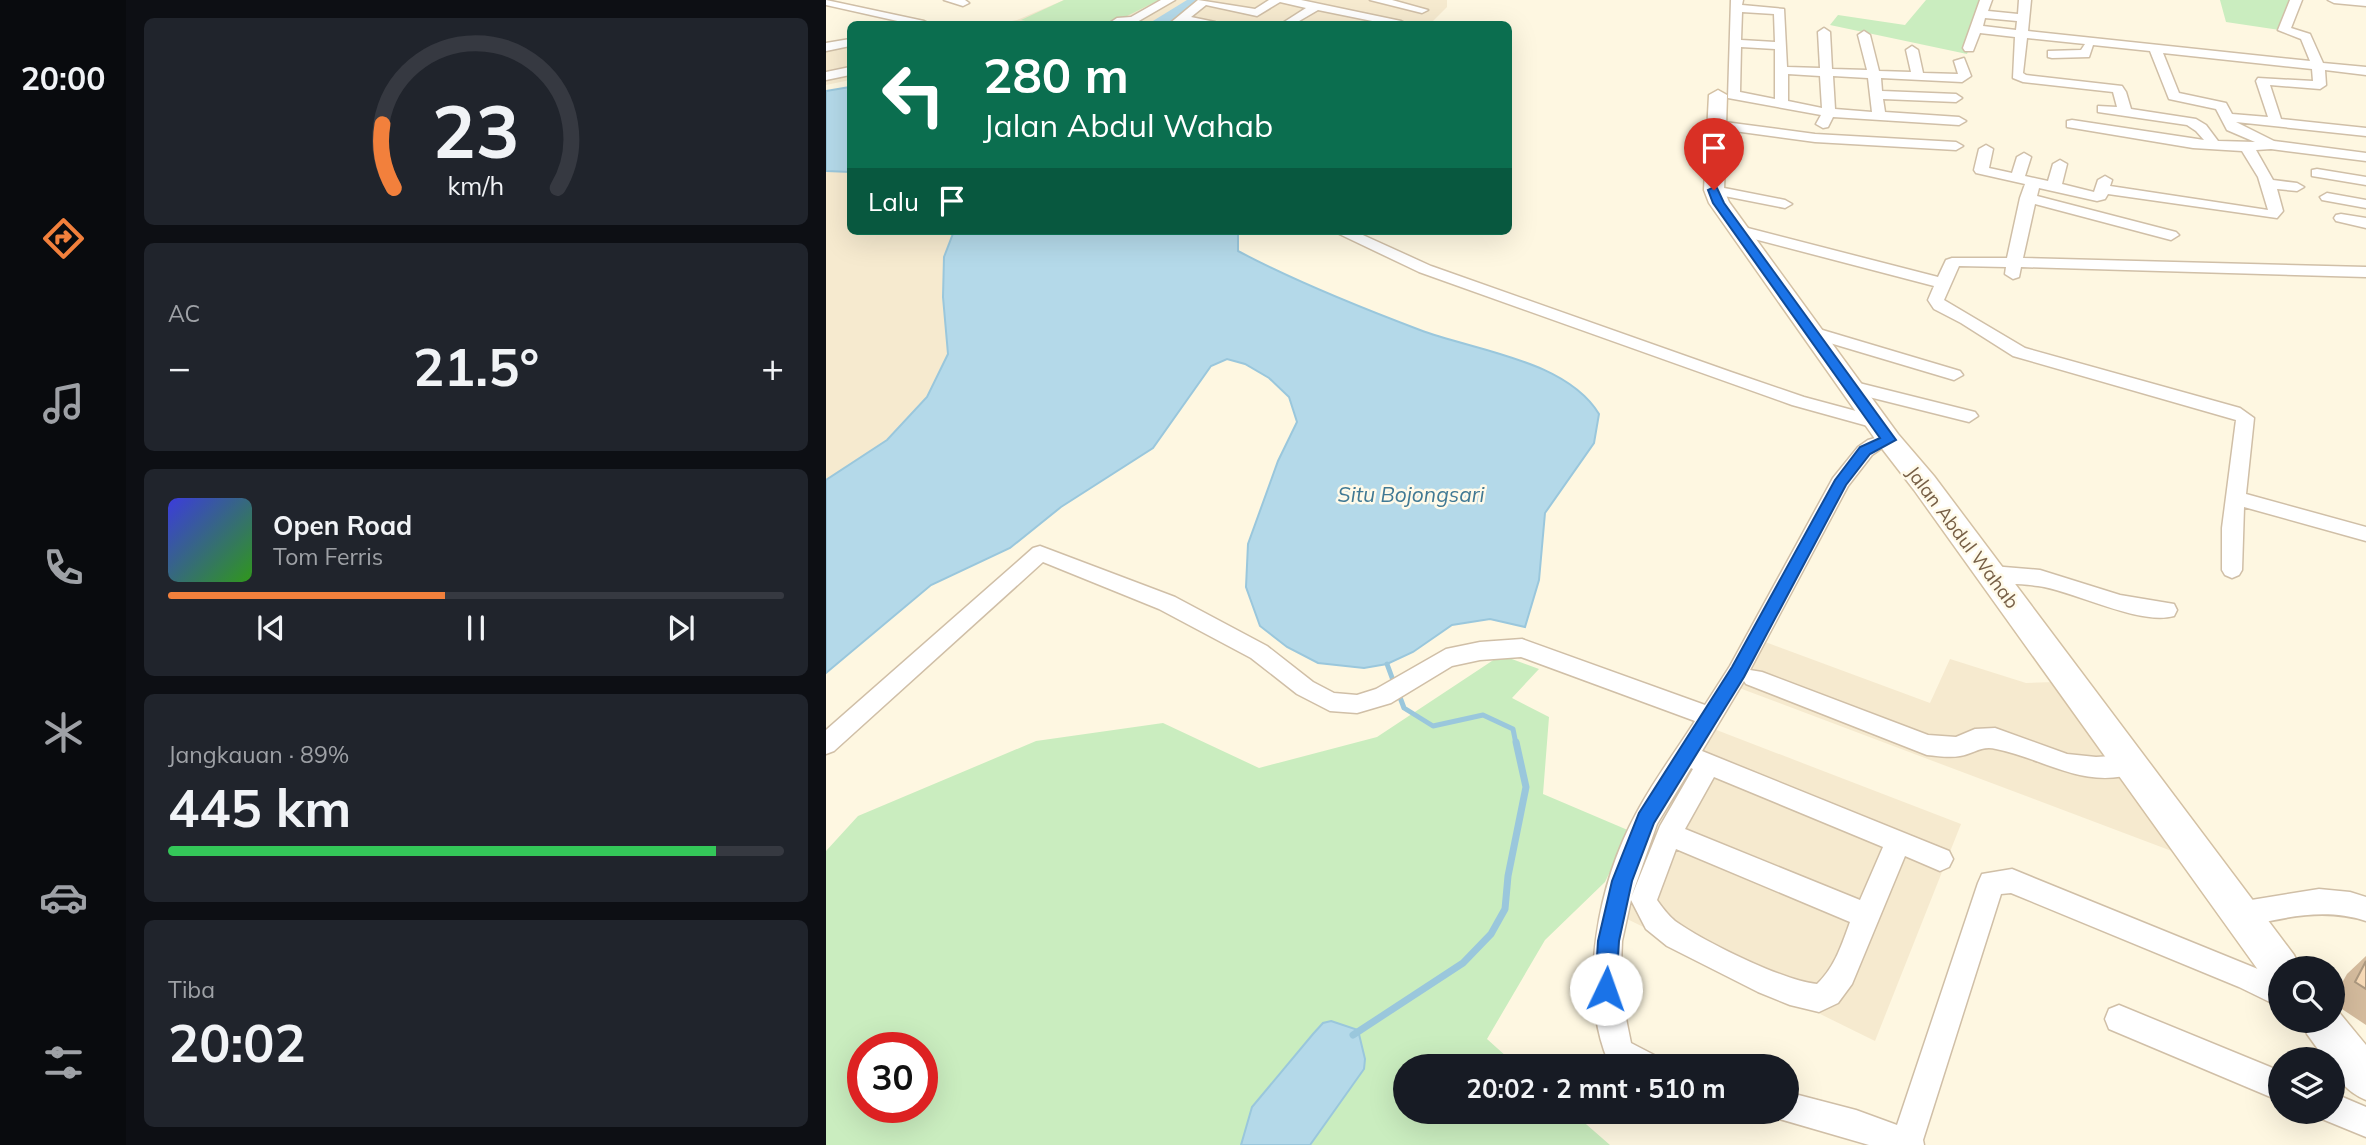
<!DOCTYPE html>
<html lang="id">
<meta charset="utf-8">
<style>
body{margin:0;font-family:Mulish,sans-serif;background:#20242c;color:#f1f3f6;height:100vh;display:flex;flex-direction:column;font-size:26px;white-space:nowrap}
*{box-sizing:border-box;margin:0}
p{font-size:23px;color:#9ea1a6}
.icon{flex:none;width:38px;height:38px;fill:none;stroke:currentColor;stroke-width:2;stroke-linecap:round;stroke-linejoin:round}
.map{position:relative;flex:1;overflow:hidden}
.side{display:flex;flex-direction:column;gap:18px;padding:18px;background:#0d0f14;width:700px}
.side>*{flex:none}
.top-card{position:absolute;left:21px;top:21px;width:665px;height:214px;border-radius:10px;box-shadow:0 7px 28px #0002;background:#0b6e4f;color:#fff;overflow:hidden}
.tools{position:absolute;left:1442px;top:956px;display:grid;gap:14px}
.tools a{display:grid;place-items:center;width:77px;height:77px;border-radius:50%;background:#171b24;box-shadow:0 7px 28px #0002;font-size:35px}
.speed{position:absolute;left:21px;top:1032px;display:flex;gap:14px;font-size:35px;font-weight:700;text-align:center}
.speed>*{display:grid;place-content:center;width:91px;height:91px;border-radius:50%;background:#171b24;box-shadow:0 7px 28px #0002;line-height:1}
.speed .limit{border:10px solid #d22;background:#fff;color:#111}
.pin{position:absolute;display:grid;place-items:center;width:60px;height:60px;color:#fff;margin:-72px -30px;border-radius:50% 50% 50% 0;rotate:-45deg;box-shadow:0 0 7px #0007}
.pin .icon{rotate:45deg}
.me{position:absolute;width:77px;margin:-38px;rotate:3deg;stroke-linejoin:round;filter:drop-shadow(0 0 5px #0008)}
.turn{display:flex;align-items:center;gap:24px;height:147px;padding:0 21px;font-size:32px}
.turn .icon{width:91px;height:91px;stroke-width:2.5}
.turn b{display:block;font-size:49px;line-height:60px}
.then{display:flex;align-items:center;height:66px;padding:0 21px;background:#0003;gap:14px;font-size:26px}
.big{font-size:52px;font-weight:700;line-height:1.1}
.side .widget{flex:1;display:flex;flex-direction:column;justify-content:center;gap:10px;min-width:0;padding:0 24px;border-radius:10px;background:#20242c}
.side .dial{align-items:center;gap:0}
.dial svg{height:182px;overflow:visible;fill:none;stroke:#363941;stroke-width:7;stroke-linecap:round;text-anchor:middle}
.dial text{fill:#f1f3f6;stroke:none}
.song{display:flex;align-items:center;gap:21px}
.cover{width:84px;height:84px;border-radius:10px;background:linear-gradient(135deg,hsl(240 70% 55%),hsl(110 70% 35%))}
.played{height:7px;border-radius:4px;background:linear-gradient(90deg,#f2803c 45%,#363941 45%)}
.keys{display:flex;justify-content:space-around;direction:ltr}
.heat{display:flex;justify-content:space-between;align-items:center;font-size:38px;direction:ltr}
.charge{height:10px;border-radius:5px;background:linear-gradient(90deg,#34c759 89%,#363941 0)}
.trip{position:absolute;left:567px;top:1054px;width:406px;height:70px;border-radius:35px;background:#171b24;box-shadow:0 7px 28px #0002;font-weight:700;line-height:70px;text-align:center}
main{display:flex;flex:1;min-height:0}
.dock{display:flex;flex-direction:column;width:126px;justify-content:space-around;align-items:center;background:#090b0e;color:#9ea1a6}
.dock .icon{width:49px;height:49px}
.dock .current{color:#f2803c}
.dock b{font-size:32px;color:#f1f3f6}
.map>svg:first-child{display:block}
</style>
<main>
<nav class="dock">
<b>20:00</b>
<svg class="icon current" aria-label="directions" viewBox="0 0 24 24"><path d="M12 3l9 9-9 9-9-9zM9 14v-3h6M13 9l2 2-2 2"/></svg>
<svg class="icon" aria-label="music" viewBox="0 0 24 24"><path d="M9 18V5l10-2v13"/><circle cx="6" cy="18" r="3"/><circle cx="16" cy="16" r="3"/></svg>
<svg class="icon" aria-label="phone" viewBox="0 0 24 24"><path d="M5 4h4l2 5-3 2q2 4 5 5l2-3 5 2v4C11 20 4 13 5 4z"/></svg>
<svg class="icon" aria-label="climate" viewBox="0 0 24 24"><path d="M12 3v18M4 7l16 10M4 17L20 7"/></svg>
<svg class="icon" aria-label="car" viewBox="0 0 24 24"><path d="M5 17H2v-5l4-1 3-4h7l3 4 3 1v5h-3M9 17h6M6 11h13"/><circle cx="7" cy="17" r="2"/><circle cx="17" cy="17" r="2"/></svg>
<svg class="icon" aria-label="filters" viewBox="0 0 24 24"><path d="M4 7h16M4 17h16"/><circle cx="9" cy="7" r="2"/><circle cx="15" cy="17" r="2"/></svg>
</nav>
<section class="side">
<div class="widget dial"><svg viewBox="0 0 100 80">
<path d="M14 69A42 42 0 1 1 86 69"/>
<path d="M14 69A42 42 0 0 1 9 41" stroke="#f2803c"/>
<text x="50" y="56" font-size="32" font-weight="700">23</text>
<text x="50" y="72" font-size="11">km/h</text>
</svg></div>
<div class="widget"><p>AC</p>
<div class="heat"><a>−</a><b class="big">21.5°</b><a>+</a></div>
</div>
<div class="widget">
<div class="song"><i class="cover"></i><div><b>Open Road</b><p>Tom Ferris</p></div></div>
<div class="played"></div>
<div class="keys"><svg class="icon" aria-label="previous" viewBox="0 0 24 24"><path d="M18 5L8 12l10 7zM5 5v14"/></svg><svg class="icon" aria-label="pause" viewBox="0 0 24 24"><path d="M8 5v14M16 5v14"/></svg><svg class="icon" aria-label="next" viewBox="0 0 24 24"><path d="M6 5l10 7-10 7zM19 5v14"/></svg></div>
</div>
<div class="widget"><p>Jangkauan · 89%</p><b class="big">445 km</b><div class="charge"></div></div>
<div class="widget"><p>Tiba</p><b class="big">20:02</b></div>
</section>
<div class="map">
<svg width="1540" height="1145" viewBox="0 0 1540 1145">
<rect width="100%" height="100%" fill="#fef7e1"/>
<g fill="#f6eacf">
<path d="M238,0H368L337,24H171L191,20Z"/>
<path d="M381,0H621V7L604,24H349Z"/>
<path d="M24,44V80L0,85V48Z"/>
<path d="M0,171L24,172V231H128L118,257L117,297L122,354L101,397L61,440L0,480Z"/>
<path d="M934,640L1104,703L1124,659L1200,683L1228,682L1351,853L908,686Z"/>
<path d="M888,729L1135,824L1049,1041L791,914Z"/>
</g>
<g fill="#caedbf" fill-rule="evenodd">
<path d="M238,0H333L285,24H213L195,20Z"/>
<path d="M1100,0H1162L1141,54L1004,25L1012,15L1079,25Z"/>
<path d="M1394,0H1467V32L1400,22Z"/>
<path d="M675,655L713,669L686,698L723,717L717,794L804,831L779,882L719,940L661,1039L691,1066H579V1111H745L784,1145H0V851L32,816L210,741L337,723L433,768L551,737ZM37,1048H96V1108H37Z"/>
</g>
<g fill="#b4d9e9" stroke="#9ac7dc" stroke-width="2">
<path d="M24,87V172L0,171V91Z"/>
<path d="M128,231H412V251C470,282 533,307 594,330C650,351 740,360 773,414L768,443L719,513L713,580L699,627L664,619L626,625L587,652L561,664L538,668L492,663L461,647L434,626L420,587L422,544L452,461L471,422L463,397L443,378L419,364L401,359L385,366L327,448L235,507L184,548L105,585L0,673V480L61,440L101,397L122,354L117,297L118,257Z"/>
<path d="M505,1021L532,1030L539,1059L538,1069L484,1145H415L426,1107L487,1034L497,1023Z"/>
</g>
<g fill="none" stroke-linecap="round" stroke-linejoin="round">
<g stroke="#9ac7dc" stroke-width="5">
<path d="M561,664L568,683"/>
<path d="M572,692L578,708L607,726L657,715L687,729L690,744"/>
</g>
<path stroke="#9ac7dc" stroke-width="7" d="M527,1035L637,963L665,934L679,909L682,876L700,787L690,742"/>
<path fill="#b4d9e9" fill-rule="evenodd" d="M361,0H381L343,24H322Z"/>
<g stroke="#d0bfa7" stroke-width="3">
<g id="street">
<path d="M0,0L98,21L104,24H85L0,5Z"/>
<path d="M118,0H139L143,3L137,6Z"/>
<path d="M335,0H349L311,22L282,24L291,18L305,17Z"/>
<path d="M372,0L429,9L443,0H475L575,21L581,24H561L492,10L468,24H455L480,8L454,2L431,16L380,5L365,17L389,22L390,24L358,22L343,24Z"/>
<path d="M544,0H566L602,10L596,13Z"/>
<path d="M905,0H917L916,5L958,9L961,67L994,68L992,32L998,28L1004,32L1006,69L1041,70L1032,35L1038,31L1044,35L1053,71L1085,72L1080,50L1086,46L1092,50L1097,73L1132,74L1128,61L1138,58L1145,76L1136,82L1055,78L1056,91L1130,94L1136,98L1130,102L1057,99L1059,112L1133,117L1140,121L1133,125L1007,117L1002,127L997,128L990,124L995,115L902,98ZM916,12L948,14L949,42L915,40ZM915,47L949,49V99L914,92ZM962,74L994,76L996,108L962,101ZM1007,76L1042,78L1046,112L1009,109Z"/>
<path d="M1154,0H1166L1162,11L1192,14L1193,0H1205L1202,31L1484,61L1475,39L1452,30L1464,0H1476L1465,28L1484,34L1497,63L1540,67V75L1499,70L1500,85L1494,89L1444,85L1455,119L1540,128V136L1410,122L1448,141L1540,153V161L1445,149L1430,150L1447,180L1471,183L1478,187L1471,191L1451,189L1457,211L1451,218L1282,194L1279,199L1271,201L1213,188L1211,196L1350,232L1353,235L1345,240L1209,204L1197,258L1540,267V277L1195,267L1193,277L1187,279L1179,274L1180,267L1133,266L1118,300L1199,348L1414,408L1428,418L1420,494L1540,527V541L1418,507L1416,570L1413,575L1406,578L1399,575L1396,570V528L1410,420L1187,356L1135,323L1108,309L1102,300L1108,286L909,234L906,231L909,228L914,226L1112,277L1120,260L1126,258H1181L1194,198L1199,184L1150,173L1148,170L1153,149L1160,145L1167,149L1163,168L1186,173L1191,157L1198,153L1205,157L1199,176L1222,181L1227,164L1234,160L1241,164L1236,184L1268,192L1272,180L1279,176L1286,180L1284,186L1442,210L1432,177L1416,151L1367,148L1241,127V121L1246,120L1378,140L1370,131L1361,125L1272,112V106L1291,107L1287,92L1197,82L1187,78L1189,37L1154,33L1147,51H1139L1137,48ZM1159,18L1191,21L1190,30L1157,26ZM1201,38L1259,44L1255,50L1222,51V57L1226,58L1263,57L1267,45L1324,51L1343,99L1390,109L1401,130L1429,142L1392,141L1380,125L1370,119L1305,109L1300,92L1296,86L1200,75L1197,73ZM1337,53L1486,69L1487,81L1432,78L1430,81L1442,117L1406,114L1400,103L1353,93Z"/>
<path d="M1502,0H1540V6L1508,3Z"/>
<path d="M24,39V46L0,51V43Z"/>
<path d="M24,67V75L0,80V72Z"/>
<path d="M891,121L989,134L1130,142L1137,146L1130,150L989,142L886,128L884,125Z"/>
<path d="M1491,169L1540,177V185L1486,176V170Z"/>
<path d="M888,186L959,200L966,204L959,208L883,193L881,190L883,187Z"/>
<path d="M1501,193L1540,200V208L1496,200L1494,197Z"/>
<path d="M1515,214L1540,218V228L1510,221L1508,218L1510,215Z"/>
<path d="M507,231H528L605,266L905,372L978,397L1056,418L1058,422L1049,428L966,405L593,272Z"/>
<path d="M983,326L1134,371L1137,375L1128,380L977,335L975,331Z"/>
<path d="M1025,381L1149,412L1152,416L1143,422L1019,391L1016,387Z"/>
<path d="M1063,434L1070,436L1072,440L1070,444L1056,448L1046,455L1022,486L924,670L936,672L1102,735L1130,737L1149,729L1169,728L1241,754L1270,757L1304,755L1313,758L1316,765L1313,772C1259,791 1220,759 1170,749C1156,745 1147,754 1134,756C1124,758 1111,756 1101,755L920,684L918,681L876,751L1123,851L1127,859L1123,867L1114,871L1079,856L1026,984L1012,1003L993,1012L964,1005L932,992L841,946L820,929L805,900L796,941L794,989L805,1043L830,1056L835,1066H787L782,1061C751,987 773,881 811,812C828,780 850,751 869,721L695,657L654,660L626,666L565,703L531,713L504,711L471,694L425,658L333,609L217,562L8,751L0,754V730L207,548L214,546L349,597L441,646L487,682L508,693L531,695L550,689L620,649L654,642L696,639L879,705L904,666L1007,478L1032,447L1042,440ZM865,768L867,769L834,826L805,898L831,824ZM888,777L1057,847L1034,900L859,829ZM850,849L1024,922C1016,944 1009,967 991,984C957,981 877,941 849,921C842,915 836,907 831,900Z"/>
<path d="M1166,566L1214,570L1294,595L1348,604L1351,610L1348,616C1314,626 1248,591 1212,586C1194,583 1176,585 1159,579L1155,574L1159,569Z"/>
<path d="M1186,869L1454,978V1007L1413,987L1185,893L1175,894L1097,1140L1098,1145H1043L950,1118L948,1111H961V1092L1030,1110L1071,1125L1152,883L1156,874Z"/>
<path d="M1493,889L1524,892L1540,897V921C1497,907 1456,918 1413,928L1404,924L1400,915L1404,906L1413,902Z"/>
<path d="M1293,1005L1454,1071V1101L1283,1029L1279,1019L1283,1009Z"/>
<path d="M1507,1093L1540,1107V1137L1496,1119L1493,1111H1507Z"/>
</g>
</g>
<g stroke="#d4c1a4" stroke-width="3">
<g id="secondary">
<path d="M892,90L901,95L898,190L903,202L1072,434L1108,476L1468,955L1474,968H1454V987L1440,981L1088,490L1054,446L883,203L878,190L883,95Z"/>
<path d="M1507,1005L1540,1045V1100C1523,1093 1507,1078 1507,1059H1499L1481,1034L1475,1020H1507Z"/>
</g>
</g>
<use href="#street" fill="#fff" fill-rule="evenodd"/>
<use href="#secondary" fill="#fff" fill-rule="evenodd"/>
</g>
<path fill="#d4bb9d" d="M1540,956V1025L1507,1003V999L1521,974Z"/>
<path fill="#f6d9b6" stroke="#ac987f" stroke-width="2" d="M1540,961V989L1529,982Z"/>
<path fill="#1a73e8" stroke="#114b97" stroke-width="2" d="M888,187L891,188L898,203L1070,440L1044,454L1020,485L918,677L828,823L806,881L793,941L790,989L787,997L780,1000L772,997L769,989L772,941L786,881L813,813L906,667L1009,480L1034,447L1054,438L887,203L882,190Z"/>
<g text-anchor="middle" stroke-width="5" stroke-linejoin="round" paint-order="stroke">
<g font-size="19" fill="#775f46" stroke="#fffae9">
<text transform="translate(1137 537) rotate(53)" y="7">Jalan Abdul Wahab</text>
</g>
<g font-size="21" font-style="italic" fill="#407994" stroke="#fffae9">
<text x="585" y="502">Situ Bojongsari</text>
</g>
</g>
</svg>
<div class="tools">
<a><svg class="icon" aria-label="search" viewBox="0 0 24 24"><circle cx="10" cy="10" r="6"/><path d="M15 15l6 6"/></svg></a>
<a><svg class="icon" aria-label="layers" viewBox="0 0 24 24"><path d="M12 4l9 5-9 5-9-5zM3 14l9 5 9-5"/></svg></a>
</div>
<div class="speed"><div class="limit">30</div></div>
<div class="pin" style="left:888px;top:190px;background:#d93025"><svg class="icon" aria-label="arrive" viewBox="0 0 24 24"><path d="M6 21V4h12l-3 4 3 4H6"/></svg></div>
<svg class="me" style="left:780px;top:989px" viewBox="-20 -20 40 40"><circle r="19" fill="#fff"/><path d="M0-13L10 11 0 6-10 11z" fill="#1a73e8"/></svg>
<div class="trip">20:02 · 2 mnt · 510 m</div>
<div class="top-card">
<div class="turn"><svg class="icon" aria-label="left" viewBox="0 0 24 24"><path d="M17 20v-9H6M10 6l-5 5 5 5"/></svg><div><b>280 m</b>Jalan Abdul Wahab</div></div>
<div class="then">Lalu<svg class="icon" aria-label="arrive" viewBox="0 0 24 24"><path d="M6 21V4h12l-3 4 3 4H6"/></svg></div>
</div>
</div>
</main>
